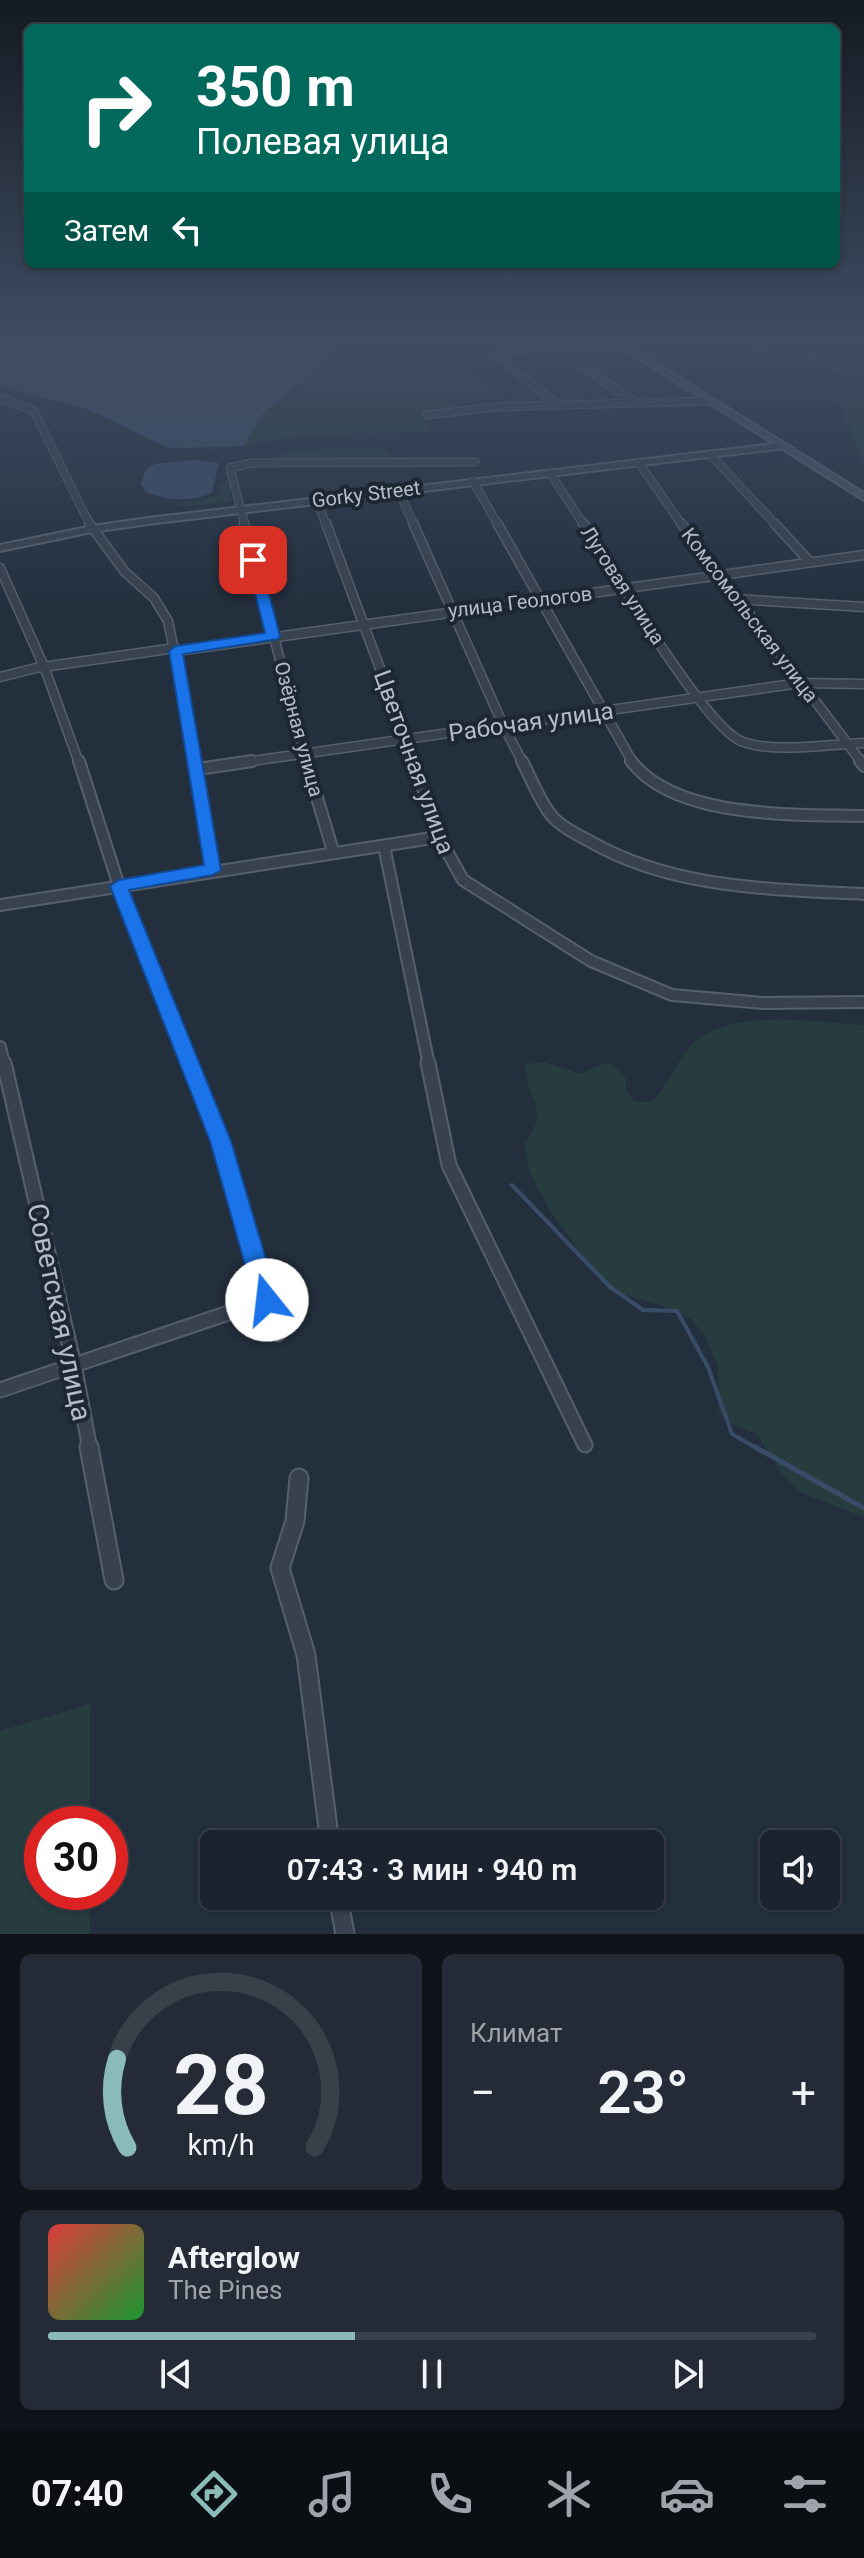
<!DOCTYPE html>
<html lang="ru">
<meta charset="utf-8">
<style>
body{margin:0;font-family:Roboto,sans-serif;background:#242b36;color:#f1f3f6;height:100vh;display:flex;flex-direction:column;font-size:30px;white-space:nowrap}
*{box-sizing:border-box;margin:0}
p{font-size:26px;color:#a0a4aa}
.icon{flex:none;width:44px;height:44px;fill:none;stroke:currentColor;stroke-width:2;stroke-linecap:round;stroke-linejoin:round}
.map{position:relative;height:1934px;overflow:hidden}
.panel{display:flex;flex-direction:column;gap:20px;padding:20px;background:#0f1319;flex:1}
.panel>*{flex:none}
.guide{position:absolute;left:24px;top:24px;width:816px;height:244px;border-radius:12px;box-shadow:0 2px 6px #0004,0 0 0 2px #39404a;background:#00695c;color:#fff;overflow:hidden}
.buttons{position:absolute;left:760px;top:1830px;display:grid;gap:16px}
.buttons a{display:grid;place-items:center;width:80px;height:80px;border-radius:12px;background:#1b232e;box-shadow:0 2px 6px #0004,0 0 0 2px #39404a;font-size:40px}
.speed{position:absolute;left:24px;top:1806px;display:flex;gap:16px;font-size:40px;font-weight:700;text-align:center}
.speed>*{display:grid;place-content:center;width:104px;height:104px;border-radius:50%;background:#1b232e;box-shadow:0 2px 6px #0004,0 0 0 2px #39404a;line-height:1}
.speed .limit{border:12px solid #d22;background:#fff;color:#111}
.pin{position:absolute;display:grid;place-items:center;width:68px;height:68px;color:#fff;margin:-34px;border-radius:16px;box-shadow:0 4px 12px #0006}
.me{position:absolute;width:88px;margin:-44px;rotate:344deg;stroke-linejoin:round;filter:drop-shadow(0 0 6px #0008)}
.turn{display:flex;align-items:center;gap:28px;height:168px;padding:0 40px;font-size:36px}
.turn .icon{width:104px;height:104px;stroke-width:2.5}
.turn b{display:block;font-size:56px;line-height:68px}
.then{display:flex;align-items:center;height:76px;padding:0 40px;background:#0003;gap:16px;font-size:30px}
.big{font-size:60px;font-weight:600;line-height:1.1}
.panel .card{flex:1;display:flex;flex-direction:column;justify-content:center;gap:12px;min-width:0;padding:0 28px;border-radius:12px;background:#242b36}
.panel .dial{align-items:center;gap:0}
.dial svg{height:208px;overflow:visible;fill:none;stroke:#39404a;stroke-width:7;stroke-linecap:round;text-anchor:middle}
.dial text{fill:#f1f3f6;stroke:none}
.song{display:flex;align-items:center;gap:24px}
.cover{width:96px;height:96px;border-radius:12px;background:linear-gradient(135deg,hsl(0 70% 55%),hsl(130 70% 35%))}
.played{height:8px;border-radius:4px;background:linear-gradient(90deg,#8bbbb9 40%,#39404a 40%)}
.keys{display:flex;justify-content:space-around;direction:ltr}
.heat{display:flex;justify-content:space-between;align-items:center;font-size:44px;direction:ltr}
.panel .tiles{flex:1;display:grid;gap:20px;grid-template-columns:1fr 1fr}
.card:last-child{grid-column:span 2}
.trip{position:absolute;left:200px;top:1830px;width:464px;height:80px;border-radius:12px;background:#1b232e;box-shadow:0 2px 6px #0004,0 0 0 2px #39404a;font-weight:600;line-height:80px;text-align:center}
.tab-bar{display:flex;height:128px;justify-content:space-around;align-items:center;background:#0b0e12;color:#a0a4aa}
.tab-bar .icon{width:56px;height:56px}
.tab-bar .on{color:#8bbbb9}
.tab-bar b{font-size:36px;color:#f1f3f6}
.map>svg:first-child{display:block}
</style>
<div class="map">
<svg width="864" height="1934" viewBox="0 0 864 1934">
<rect width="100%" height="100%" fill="#242f3e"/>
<g fill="#263c3f">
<path d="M239,337H477L488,353L457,356L495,393L450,397L457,409L424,413L430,431L300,436L214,449L168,448L88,409L0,386V364Z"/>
<path d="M748,337H864V371L834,367Z"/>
<path d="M829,391L864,396V464L841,407L826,399Z"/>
<path d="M381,448L396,459L272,458L294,450Z"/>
<path d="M225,482H230L231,502L190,506L172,504L214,497L220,492L218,485Z"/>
<path d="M781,1019L864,1025V1517L802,1493L785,1478L756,1433L730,1424L719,1412L718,1366L706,1338L691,1319L660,1305L616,1292L598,1276L550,1211L530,1173L524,1145C553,1104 525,1104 526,1064L544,1062L581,1074L602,1064L612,1063L626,1079V1091L635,1102H650C667,1088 671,1073 683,1056C704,1022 745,1021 781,1019Z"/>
<path d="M90,1704V1824H42V1892H90V1934H0V1731Z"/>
</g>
<g fill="#394c67">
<path d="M0,337H342L304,379L263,413L244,446L168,448L88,409L0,386Z"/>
<path d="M194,460L219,463L212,492C196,503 163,500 146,492L141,484L146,469L155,464Z"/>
</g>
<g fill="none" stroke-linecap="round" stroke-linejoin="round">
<path stroke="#394c67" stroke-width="2" d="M738,339L828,368L864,373"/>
<path stroke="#394c67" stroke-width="4" d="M512,1185L610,1287L643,1310L677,1311L708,1367L732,1434L758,1449"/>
<path stroke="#394c67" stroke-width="5" d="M755,1447L864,1508"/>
<g stroke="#565f6c" stroke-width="9">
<g id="minor-far4">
<path d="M583,367L636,403"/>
<path d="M0,398L34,411L90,525"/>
<path d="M559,406L494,353L617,341"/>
<path d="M427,415L494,407L710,401"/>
<path d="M711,455L776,525"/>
<path d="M639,463L682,525"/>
<path d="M550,473L584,525"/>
<path d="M473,481L498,525"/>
<path d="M398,490L414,525"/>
<path d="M317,500L326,525"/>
<path d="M245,525L230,468L251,463L475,462"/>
</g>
</g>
<g stroke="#565f6c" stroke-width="11">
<g id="minor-far3">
<path d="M89,523L125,572L154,598L168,621L197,763"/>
<path d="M244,523L307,763"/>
<path d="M326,523L415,763"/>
<path d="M413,523L504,727L523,763"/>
<path d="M497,523L633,763"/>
<path d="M583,523C610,565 704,726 741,741C772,754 830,744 864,743"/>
<path d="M681,523L862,763"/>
<path d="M774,523L809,561"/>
<path d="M0,568L45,669L79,763"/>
<path d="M735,599L864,607"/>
<path d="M176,651L864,555"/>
<path d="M0,677L36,668L175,648"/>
<path d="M238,763L800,683L864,684"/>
</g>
</g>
<g stroke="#565f6c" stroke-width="14">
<g id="minor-far2">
<path d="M79,761L119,886L191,1065"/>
<path d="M196,761L213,870"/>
<path d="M306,761L333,851"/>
<path d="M414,761L439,837L463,880L591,961L672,995L763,1003L864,1002"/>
<path d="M522,761C531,778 539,800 551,815C561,827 578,835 591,842C674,889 771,889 864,894"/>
<path d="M631,761C676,820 797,814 864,816"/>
<path d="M860,761L864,766"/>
<path d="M198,769L252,761"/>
<path d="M384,846L429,1065"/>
<path d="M0,905L439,837"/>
<path d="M0,1047L4,1065"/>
</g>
</g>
<g stroke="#565f6c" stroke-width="17">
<g id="minor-far1">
<path d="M4,1063L74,1365L90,1449"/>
<path d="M190,1063L221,1141L278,1334"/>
<path d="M428,1063L449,1165L585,1445"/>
<path d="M0,1390L267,1300"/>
</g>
</g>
<g stroke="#565f6c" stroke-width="21">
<g id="minor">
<path d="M89,1447L114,1580"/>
<path d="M299,1478L295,1521L280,1568L306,1655L330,1844"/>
<path d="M338,1896L345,1934"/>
</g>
</g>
<g stroke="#565f6c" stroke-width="4">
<path id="tertiary" d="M782,443L785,444V448L148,524L92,532L0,551V545L92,526L148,518Z"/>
</g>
<g stroke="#565f6c" stroke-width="4">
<path id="secondary" d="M605,337H614L864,493V500Z"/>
</g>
<use href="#minor-far4" stroke="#38414e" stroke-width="7"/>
<use href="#minor-far3" stroke="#38414e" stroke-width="8"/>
<use href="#minor-far2" stroke="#38414e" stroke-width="10"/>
<use href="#minor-far1" stroke="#38414e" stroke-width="13"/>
<use href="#minor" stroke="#38414e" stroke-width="17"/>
<use href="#tertiary" fill="#38414e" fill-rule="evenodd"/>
<use href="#secondary" fill="#465061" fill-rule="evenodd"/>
</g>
<linearGradient id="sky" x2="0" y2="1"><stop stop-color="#141a22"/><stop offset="0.56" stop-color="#3f4d63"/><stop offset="1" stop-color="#3f4d63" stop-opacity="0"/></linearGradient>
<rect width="864" height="607" fill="url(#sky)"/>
<path fill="#1a73e8" stroke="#114b97" stroke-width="2" d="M253,556L260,560L280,636L278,639L183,654L221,870L213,875L129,890L231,1141L278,1300L275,1308L267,1311L259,1308L255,1300L210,1141L110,886L119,880L204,865L169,651L176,646L265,633L247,560Z"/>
<g text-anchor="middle" stroke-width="8" stroke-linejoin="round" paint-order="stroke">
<g font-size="20" fill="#b4bcc9" stroke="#1d2633">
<text transform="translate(366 494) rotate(-7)" y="7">Gorky Street</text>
<text transform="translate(623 585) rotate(57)" y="7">Луговая улица</text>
<text transform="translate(520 602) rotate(-7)" y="7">улица Геологов</text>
<text transform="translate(750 615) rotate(53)" y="7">Комсомольская улица</text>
<text transform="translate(299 729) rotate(75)" y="7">Озёрная улица</text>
</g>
<g font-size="24" fill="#b4bcc9" stroke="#1d2633">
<text transform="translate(531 722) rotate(-8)" y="8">Рабочая улица</text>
<text transform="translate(414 762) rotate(70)" y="8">Цветочная улица</text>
</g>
<g font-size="28" fill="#b4bcc9" stroke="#1d2633">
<text transform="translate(60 1312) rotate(78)" y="10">Советская улица</text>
</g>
</g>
</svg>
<div class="buttons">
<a><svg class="icon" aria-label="sound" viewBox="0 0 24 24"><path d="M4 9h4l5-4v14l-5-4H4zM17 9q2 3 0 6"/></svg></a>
</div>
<div class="speed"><div class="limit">30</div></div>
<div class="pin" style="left:253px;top:560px;background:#d93025"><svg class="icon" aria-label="arrive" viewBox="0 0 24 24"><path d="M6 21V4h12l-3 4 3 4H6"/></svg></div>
<svg class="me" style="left:267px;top:1300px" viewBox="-20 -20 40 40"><circle r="19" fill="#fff"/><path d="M0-13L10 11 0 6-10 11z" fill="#1a73e8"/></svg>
<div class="trip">07:43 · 3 мин · 940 m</div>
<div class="guide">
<div class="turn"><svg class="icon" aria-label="right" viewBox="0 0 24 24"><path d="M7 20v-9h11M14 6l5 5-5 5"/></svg><div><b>350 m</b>Полевая улица</div></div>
<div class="then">Затем<svg class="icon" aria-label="left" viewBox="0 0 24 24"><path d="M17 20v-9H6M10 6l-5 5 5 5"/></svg></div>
</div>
</div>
<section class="panel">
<div class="tiles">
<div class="card dial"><svg viewBox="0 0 100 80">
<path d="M14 69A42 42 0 1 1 86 69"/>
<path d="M14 69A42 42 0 0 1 10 35" stroke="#8bbbb9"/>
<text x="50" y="56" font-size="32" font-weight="700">28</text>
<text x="50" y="72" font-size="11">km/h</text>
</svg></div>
<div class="card"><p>Климат</p>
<div class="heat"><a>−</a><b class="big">23°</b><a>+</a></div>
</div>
<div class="card">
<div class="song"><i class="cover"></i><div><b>Afterglow</b><p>The Pines</p></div></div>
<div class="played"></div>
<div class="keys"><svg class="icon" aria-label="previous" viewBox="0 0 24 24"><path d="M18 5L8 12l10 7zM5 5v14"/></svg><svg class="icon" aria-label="pause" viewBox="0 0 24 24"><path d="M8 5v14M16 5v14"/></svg><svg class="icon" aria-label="next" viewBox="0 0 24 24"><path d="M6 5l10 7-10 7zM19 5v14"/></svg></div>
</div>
</div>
</section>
<nav class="tab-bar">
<b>07:40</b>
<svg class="icon on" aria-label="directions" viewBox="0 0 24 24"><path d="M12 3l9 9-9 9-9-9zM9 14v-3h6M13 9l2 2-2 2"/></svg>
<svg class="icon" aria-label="music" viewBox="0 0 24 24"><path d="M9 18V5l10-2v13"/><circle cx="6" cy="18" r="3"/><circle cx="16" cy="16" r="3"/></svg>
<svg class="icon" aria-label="phone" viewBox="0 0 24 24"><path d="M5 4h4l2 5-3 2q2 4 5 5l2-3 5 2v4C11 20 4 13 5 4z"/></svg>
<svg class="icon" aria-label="climate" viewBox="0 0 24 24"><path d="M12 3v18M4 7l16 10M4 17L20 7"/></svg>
<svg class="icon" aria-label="car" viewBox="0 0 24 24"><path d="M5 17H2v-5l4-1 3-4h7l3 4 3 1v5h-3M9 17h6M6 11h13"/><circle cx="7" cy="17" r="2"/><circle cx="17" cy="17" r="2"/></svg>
<svg class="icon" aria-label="filters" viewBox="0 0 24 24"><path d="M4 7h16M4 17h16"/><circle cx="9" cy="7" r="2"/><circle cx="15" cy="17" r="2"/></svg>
</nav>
